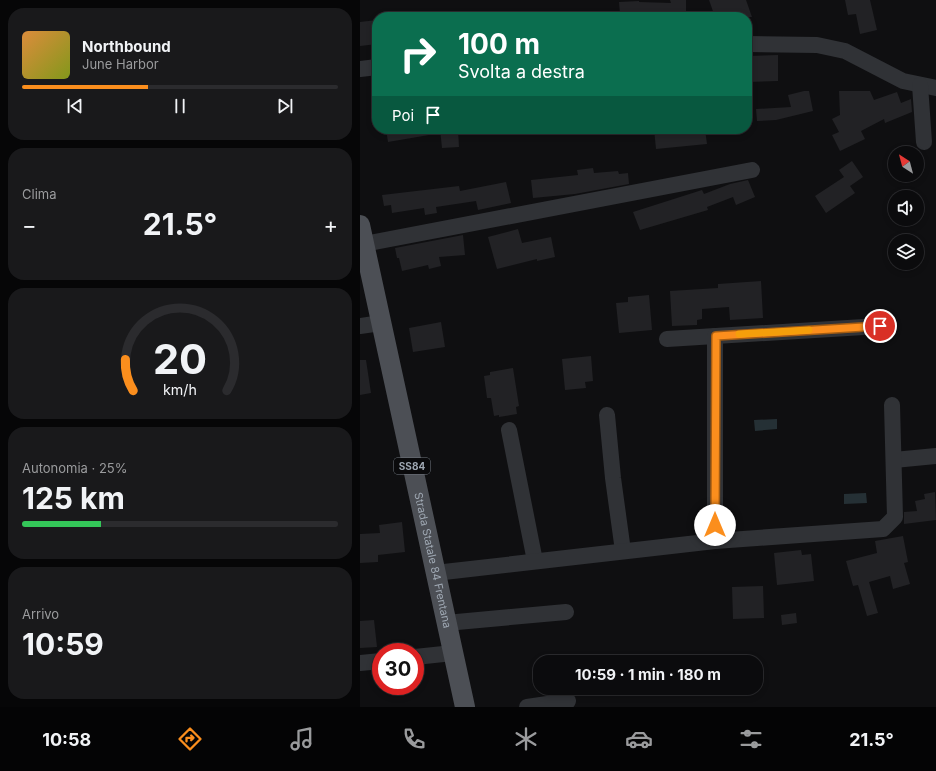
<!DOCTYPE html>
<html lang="it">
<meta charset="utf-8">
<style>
body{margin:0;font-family:Inter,sans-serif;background:#19191b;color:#f1f3f6;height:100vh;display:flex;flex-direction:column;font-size:15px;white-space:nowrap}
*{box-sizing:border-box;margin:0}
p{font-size:13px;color:#9a9b9d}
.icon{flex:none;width:22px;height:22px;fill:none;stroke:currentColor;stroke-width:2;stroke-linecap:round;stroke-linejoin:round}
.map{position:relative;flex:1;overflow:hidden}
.drawer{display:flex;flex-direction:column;gap:8px;padding:8px;background:#060607;width:360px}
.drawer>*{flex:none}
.guide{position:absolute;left:12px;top:12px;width:380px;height:122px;border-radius:16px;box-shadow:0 2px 6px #0003,0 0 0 1px #2b2b2e;background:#0b6e4f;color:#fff;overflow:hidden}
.needle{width:26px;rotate:324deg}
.buttons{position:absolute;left:528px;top:146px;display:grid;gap:8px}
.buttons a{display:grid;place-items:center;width:36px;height:36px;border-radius:50%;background:#0b0b0d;box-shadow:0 2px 6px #0003,0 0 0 1px #2b2b2e;font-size:20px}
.speed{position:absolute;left:12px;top:643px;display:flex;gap:8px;font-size:20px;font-weight:700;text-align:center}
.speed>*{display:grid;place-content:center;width:52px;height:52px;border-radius:50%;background:#0b0b0d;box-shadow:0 2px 6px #0003,0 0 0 1px #2b2b2e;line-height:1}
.speed .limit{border:6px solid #d22;background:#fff;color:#111}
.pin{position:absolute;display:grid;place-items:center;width:34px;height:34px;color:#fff;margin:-17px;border:2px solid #fff;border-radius:50%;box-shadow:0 1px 4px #0007}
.me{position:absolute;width:44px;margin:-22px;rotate:0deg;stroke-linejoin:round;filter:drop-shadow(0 0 3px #0008)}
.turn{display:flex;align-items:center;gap:14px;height:84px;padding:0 20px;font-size:18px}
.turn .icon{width:52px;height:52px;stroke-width:2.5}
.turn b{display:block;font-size:28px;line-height:34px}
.then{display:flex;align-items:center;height:38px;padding:0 20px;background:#0003;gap:8px;font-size:15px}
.big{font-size:30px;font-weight:700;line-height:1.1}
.drawer .tile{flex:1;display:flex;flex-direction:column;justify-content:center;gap:6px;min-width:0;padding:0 14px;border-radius:16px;background:#19191b}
.drawer .dial{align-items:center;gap:0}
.dial svg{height:104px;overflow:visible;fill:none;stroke:#2b2b2e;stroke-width:7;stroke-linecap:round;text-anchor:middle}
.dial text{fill:#f1f3f6;stroke:none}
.song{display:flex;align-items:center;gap:12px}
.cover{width:48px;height:48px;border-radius:6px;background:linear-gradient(135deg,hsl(30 70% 55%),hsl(70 70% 35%))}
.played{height:4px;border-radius:2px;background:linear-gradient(90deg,#fb8e1d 40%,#2b2b2e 40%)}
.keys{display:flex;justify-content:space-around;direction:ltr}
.heat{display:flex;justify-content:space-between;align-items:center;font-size:22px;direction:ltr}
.charge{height:6px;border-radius:3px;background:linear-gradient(90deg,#34c759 25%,#2b2b2e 0)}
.trip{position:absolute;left:173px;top:655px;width:230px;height:40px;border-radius:16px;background:#0b0b0d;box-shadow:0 2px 6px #0003,0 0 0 1px #2b2b2e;font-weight:700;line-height:40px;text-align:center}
.menu{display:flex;height:64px;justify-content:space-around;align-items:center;background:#040405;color:#9a9b9d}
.menu .icon{width:28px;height:28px}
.menu .on{color:#fb8e1d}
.menu b{font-size:18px;color:#f1f3f6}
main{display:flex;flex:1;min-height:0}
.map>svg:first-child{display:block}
</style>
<main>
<section class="drawer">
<div class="tile">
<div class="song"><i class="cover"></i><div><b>Northbound</b><p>June Harbor</p></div></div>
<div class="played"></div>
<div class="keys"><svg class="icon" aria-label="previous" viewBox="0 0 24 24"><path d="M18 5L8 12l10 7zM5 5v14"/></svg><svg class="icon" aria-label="pause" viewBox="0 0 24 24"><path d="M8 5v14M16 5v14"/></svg><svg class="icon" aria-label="next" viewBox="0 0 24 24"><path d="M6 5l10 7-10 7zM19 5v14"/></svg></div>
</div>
<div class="tile"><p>Clima</p>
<div class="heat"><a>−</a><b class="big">21.5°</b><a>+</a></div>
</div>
<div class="tile dial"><svg viewBox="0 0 100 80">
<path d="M14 69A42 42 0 1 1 86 69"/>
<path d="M14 69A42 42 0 0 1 8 45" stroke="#fb8e1d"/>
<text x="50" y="56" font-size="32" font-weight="700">20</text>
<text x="50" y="72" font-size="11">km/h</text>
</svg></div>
<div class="tile"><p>Autonomia · 25%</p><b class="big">125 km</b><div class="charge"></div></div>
<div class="tile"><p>Arrivo</p><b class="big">10:59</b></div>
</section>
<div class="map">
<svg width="576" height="707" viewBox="0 0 576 707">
<rect width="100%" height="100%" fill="#0f0f11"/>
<g fill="#253035">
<path d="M417,419V429L395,431L394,420Z"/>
<path d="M506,493L507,503L484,504V494Z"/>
</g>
<g fill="#222225">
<path d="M310,0H326V17H275V13L260,14L259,2L279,1V2L311,3Z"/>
<path d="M349,0H386L392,17H355Z"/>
<path d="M485,0H510L517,30L500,34L496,14L488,15Z"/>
<path d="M17,20V44L0,46V22Z"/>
<path d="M418,55V81L387,82V56Z"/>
<path d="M444,91H449L453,111L416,120L397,121L396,109L431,107L428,95Z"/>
<path d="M479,91H510L514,100L537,92L541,103L551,99L552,112L525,123L524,119L501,131L505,139L480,151L472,135L479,132L472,119L480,115Z"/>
<path d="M26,129H69V135L28,142Z"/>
<path d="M80,129H98L99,147L82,148Z"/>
<path d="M294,129H345L347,144L296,149Z"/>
<path d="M492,161L503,177L490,186L495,193L466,213L455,196L484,177L479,170Z"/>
<path d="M233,168L234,173L258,171L259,174L268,173L269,184L215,194L173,198L171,180L218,175L217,170Z"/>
<path d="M388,180L395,197L376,205L373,197L347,207L348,210L280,230L273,212L342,190L344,194L370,184Z"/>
<path d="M146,182L151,203L118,210L116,201L76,207L77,213L65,215L64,208L32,213L31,205L24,206L22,195L99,186L100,191Z"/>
<path d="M158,229L162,243L191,237L195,257L177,261V259L137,269L128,237Z"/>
<path d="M103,235L105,255L79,257L81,266L69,269L68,265L42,271L39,258H37L35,248Z"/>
<path d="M401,281L403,318L370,320L369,307L342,309V319L337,320V325L312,326L310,291L358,288V284Z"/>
<path d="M289,295L292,330L259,333L256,303L268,302V297Z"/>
<path d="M81,322L85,347L53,352L49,328Z"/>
<path d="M231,356L233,381L225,382L226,388L205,390L202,359Z"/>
<path d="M0,360H6L11,393L0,395Z"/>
<path d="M153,368L159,406L156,407L157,414L139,417V415L134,416L131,398H127L124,376L130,375V372Z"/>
<path d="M575,492L576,520L544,524V512L557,511L555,501L565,499L564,494Z"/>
<path d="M42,522L45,552L18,555V562L0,563V534L20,533L19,525Z"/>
<path d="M543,536L548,562L544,563L550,584L533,589L530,576L509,582L518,613L507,616L498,585L493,586L486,561L517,553L515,541Z"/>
<path d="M441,550L442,555L451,554L454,581L417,585L414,553Z"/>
<path d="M403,586L404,618L373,619L372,587Z"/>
<path d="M436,613L437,623L422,625L421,615Z"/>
<path d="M14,620L17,647L0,648V621Z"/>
</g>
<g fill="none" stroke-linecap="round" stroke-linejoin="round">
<g stroke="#303236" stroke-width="16">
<path d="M387,44L457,45L485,51L543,81L576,88"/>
<path d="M0,69L17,67"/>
<path d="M560,85L564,142"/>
<path d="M4,244L392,170"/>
<path d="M0,326L21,323"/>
<path d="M307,339L520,326"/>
<path d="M247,415L253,478L263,551"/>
<path d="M149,430L175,561"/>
<path d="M534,460L576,456"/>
<path d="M355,541V336"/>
<path d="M75,573L355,541L523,529L535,517L532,405"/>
<path d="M86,623L206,612"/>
<path d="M55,657L93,653"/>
<path d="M0,663L21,661"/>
<path d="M167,707L208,701"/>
</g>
<path stroke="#4c4f55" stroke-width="20" id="s1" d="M0,225L105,707"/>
</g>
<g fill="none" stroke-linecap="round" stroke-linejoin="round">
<g stroke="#a35c13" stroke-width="10">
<path id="route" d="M355,525L356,336L520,326"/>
</g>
<use href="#route" stroke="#fb8e1d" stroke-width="7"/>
<path stroke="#f59e0b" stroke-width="7" d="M379,334L449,330"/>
</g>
<g text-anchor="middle" stroke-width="4" stroke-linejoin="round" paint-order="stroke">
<rect fill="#0a0a0c" stroke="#727981" stroke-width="1" x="34" y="458" width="36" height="16" rx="3"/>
<g font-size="10" font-weight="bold" fill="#9fa8b3">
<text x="52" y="470">SS84</text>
</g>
<g font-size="11" fill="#9fa8b3" stroke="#0a0a0c">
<text dy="4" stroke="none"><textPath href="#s1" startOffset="343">Strada Statale 84 Frentana</textPath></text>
</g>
</g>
</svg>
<div class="buttons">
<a><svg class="needle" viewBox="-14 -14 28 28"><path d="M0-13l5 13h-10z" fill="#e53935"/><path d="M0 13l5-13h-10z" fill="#9a9b9d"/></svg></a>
<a><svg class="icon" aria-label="sound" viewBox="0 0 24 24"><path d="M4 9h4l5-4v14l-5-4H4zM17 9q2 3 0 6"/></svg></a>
<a><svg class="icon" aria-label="layers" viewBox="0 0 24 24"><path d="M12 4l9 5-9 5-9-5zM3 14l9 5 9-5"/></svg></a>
</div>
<div class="speed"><div class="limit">30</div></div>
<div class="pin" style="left:520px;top:326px;background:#d93025"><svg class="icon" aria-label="arrive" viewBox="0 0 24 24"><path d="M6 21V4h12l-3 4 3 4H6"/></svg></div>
<svg class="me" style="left:355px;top:525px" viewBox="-20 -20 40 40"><circle r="19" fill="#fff"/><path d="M0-13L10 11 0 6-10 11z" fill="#fb8e1d"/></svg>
<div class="trip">10:59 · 1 min · 180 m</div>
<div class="guide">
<div class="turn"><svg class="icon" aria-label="right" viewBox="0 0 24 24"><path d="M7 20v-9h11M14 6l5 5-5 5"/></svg><div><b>100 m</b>Svolta a destra</div></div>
<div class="then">Poi<svg class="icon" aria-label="arrive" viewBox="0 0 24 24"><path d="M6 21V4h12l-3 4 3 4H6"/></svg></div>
</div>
</div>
</main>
<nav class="menu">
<b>10:58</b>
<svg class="icon on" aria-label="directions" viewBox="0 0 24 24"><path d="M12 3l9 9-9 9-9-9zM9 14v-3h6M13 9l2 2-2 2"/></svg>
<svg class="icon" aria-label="music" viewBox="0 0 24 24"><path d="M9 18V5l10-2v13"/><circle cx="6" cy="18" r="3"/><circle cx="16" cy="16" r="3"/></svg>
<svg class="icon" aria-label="phone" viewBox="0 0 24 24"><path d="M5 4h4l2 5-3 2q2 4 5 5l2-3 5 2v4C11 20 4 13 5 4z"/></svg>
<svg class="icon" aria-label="climate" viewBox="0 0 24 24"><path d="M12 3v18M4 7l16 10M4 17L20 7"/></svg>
<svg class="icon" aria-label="car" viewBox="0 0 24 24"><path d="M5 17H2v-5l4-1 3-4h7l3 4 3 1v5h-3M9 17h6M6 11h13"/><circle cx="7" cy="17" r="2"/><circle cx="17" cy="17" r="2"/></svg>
<svg class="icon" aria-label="filters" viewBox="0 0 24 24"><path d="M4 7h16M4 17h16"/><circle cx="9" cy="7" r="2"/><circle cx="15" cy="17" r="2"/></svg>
<b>21.5°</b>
</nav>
